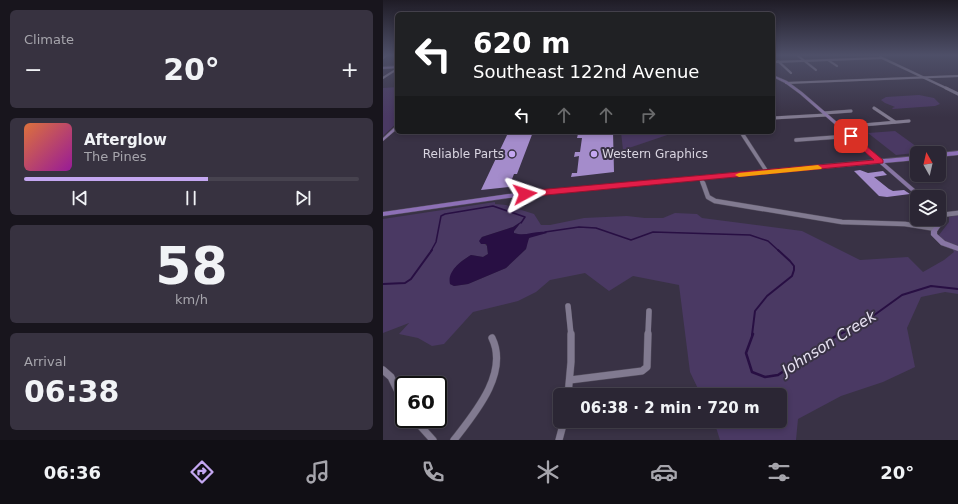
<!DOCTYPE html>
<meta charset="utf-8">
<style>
body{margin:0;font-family:"DejaVu Sans",sans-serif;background:#373240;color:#f1f3f6;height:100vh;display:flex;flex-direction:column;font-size:15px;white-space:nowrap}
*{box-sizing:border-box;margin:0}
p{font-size:13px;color:#a6a5ac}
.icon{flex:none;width:22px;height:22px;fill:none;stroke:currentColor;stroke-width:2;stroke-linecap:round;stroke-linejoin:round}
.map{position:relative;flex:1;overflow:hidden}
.side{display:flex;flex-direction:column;gap:10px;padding:10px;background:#18151d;width:383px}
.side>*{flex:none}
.hud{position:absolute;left:12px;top:12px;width:380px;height:122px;border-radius:6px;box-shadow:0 2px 6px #0003,0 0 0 1px #47434f;background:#202124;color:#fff;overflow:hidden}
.needle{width:26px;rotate:352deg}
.fabs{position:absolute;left:527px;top:146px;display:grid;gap:8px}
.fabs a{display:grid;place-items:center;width:36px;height:36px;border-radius:6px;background:#2b2634;box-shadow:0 2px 6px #0003,0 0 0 1px #47434f;font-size:20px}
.speed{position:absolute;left:12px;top:376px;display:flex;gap:8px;font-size:20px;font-weight:700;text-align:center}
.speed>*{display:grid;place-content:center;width:52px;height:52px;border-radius:50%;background:#2b2634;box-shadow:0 2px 6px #0003,0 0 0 1px #47434f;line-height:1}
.speed .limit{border:2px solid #111;border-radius:6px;background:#fff;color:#111}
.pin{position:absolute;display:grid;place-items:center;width:34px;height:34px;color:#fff;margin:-17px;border-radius:8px;box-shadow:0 2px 6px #0006}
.me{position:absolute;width:44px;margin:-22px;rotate:85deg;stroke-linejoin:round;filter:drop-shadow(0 0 3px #0008)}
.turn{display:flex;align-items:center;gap:14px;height:84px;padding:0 12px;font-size:18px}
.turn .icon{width:52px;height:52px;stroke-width:2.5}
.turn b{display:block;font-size:28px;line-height:34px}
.lanes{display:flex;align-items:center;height:38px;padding:0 12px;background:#0003;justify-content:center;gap:20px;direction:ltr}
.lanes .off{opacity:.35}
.big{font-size:30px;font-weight:800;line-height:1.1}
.side .card{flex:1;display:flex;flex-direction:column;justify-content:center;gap:6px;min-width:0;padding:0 14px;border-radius:6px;background:#373240}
.side .dial{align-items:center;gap:0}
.dial b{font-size:52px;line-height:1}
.song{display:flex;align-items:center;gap:12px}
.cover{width:48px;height:48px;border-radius:6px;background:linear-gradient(135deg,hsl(20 70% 55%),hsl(300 70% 35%))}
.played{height:4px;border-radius:2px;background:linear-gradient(90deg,#c4a7f1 55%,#47434f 55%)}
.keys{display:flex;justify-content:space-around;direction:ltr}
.heat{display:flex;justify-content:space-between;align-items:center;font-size:22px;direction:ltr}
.trip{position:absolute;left:170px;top:388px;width:234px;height:40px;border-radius:6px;background:#2b2634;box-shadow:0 2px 6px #0003,0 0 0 1px #47434f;font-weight:800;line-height:40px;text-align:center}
.tabs{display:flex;height:64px;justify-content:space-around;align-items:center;background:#110f15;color:#a6a5ac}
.tabs .icon{width:28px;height:28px}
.tabs .on{color:#c4a7f1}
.tabs b{font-size:18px;color:#f1f3f6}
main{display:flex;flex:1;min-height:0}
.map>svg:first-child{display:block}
</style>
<main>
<section class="side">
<div class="card"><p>Climate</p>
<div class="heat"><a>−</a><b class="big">20°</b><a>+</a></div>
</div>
<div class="card">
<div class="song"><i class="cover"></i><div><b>Afterglow</b><p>The Pines</p></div></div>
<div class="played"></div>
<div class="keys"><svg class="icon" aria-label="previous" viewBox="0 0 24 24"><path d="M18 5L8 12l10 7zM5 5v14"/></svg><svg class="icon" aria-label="pause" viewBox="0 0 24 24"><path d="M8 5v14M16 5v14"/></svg><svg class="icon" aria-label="next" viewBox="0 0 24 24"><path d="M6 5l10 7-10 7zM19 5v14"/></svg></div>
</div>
<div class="card dial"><b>58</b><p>km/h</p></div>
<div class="card"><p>Arrival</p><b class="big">06:38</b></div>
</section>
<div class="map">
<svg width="575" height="440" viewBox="0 0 575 440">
<rect width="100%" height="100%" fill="#393245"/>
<g fill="#4a3963" fill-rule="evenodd">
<path d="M14,87V123L0,136V88Z"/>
<path d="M536,95L551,98L557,104L552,106L510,109L509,108L512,107L502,103L498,100L503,97Z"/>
<path d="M512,131L541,152L513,155L485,133Z"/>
<path d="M238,132H293L240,150Z"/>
<path d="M112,202V204L123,205L151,214L158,225H167L201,218L244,216L262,218H280L292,213L314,214L319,218L419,231L477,260L525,257L540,272L561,260L571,252L566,243L558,238L556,235L566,222V217L575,215V294L562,292L538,297L524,328L532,367L500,382L458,396L415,419L413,440H337L331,421H397V395H318L307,372L296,285L250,276L226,291L202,273L167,280L153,292L135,301L90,312L61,344L49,346L35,338L16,334L26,323L0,333V219ZM138,222L131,231V233L139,235L150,234L144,241L143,249L123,268L85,284L71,286L67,284C70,267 74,264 88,255L100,257L105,254L104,246L97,240L99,237L130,227Z"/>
</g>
<path fill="#280f43" d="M139,221L131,231V233C142,237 152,230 163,232L164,233L146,238L143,249L123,268L85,284L71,286L67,284C64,271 78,261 88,255L100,257L105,254L104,246L103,244H98L96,241L99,237L130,227Z"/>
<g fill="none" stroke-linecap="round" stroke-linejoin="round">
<g stroke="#280f43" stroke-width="1.5">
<path d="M162,232L196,227L213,228L248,240L270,232L367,235L385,241L396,251"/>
<path d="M48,251L53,242L58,216L62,214L110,206L142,217L138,223"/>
</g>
<g stroke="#280f43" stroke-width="2">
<path d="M0,284L22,283L28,279L49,250"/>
<path d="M369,335L372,311L384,296L409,276L411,270V266L407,261L395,250"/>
<path d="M455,335L483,321L519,295L548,286L575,289"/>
</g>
<path stroke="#280f43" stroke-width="2.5" d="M370,334L363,353L369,372L382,377L395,375L456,334"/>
</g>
<g fill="#a48ccb">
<path d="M133,132H150L134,174H131L126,187L98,190L125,133Z"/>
<path d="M200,132H230L231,172L188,177L189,173H194L196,156L191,157L192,152H197L199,138H194L195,134H199Z"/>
<path d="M477,170L485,173L500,171L504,175L491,177L506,189L510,191L521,190L527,194L504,197L496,196L471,171Z"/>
</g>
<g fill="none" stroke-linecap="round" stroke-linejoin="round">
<g stroke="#544e5e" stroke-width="2.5">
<g id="street-far5">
<path d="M414,55L433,70"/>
<path d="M497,57L565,89"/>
<path d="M0,58L4,55"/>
<path d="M445,60L454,66"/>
<path d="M395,61L408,73"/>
<path d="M390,62L498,58"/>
<path d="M0,78L14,69"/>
<path d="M403,83L575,76"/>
</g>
</g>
<g stroke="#544e5e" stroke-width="3.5">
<g id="street-far4">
<path d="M563,88L575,94"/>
<path d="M491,108L512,122"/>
<path d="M441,113L468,111"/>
<path d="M390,118L443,115"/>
<path d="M457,127L526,121"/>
</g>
</g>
<g stroke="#544e5e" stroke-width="4.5">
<g id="street-far3">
<path d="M360,135L384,172"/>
<path d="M413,140L468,136"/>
<path d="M318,179L320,184"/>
</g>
</g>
<g stroke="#544e5e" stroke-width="5.5">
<g id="street-far2">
<path d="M320,183L325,197L332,201L459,222L522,224L553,229"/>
<path d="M558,215L575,213"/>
</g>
</g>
<g stroke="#544e5e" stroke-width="6">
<g id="street-far1">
<path d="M185,306L188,335"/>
<path d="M265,335L266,311"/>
</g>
</g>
<g stroke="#544e5e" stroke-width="8">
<g id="street">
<path d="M0,370L8,377L21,404"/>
<path d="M187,380L259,371L264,367L265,334"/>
<path d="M185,395L188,362V334"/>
<path d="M31,419L50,440"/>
<path d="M71,440C92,413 126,373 109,338"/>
<path d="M176,440L181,421"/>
</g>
</g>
<g stroke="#544e5e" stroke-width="1">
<g id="secondary">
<path d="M14,66V68L0,69V67Z"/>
<path d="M390,75L404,81L419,92L541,197H535L417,94L402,83L390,77Z"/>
<path d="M13,126H14V129L0,141V138Z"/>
<path d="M556,210L558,211L563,220L554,231V234L562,241L575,246V251L558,245L548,235V231L557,220Z"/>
</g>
</g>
<g stroke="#544e5e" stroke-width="1">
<g id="primary">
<path d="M575,151V155L556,157V153Z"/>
<path d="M534,156V160L133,197L0,216V212L133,193Z"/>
</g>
</g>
<use href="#street-far5" stroke="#817a90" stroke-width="2"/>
<use href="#street-far4" stroke="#817a90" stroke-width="3"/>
<use href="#street-far3" stroke="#817a90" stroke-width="3.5"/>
<use href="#street-far2" stroke="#817a90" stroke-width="4.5"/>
<use href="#street-far1" stroke="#817a90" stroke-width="5.5"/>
<use href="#street" stroke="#817a90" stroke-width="7"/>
<use href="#secondary" fill="#8775a3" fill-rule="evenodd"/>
<use href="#primary" fill="#8d70b6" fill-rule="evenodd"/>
</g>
<linearGradient id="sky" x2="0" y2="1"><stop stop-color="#1f1c26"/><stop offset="0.47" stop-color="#4e4f68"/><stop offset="1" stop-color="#4e4f68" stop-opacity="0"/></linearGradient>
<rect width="575" height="117" fill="url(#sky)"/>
<path fill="#e11d48" stroke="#92132f" d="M466,135H470L500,160V163L142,197L138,194L142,191L491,160L466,138Z"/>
<path fill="#f59e0b" d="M435,165L439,168L438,169L356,177L352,175L356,173Z"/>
<g fill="#c4a7f1" stroke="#393245" stroke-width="1.5">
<circle cx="129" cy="154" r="4"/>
<circle cx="211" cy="154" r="4"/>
</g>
<g text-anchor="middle" stroke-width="4" stroke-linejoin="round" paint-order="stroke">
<g font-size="12" fill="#d9d5e1" stroke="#393245" text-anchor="end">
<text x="121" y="158">Reliable Parts</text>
<text x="219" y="158" text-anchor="start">Western Graphics</text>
</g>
<g font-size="15" font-style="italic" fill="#e6e0f1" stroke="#393245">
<text transform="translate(446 343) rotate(-32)" y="5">Johnson Creek</text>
</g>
</g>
</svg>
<div class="fabs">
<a><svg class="needle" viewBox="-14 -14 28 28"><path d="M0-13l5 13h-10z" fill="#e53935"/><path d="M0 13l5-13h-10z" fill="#a6a5ac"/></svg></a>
<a><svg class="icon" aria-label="layers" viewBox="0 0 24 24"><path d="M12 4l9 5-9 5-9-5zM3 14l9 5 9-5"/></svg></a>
</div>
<div class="speed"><div class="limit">60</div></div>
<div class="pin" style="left:468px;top:136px;background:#d93025"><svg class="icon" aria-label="arrive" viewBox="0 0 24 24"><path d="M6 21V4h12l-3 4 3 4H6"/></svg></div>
<svg class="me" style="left:142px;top:194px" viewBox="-20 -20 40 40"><path d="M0-17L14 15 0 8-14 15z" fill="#e11d48" stroke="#fff" stroke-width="4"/></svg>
<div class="trip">06:38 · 2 min · 720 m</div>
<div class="hud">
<div class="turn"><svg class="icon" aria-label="left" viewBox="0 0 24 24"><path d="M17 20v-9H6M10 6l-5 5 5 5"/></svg><div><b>620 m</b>Southeast 122nd Avenue</div></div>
<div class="lanes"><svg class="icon" aria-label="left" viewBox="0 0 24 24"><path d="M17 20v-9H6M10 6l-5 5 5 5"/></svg><svg class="icon off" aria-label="ahead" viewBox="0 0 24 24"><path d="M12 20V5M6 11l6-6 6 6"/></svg><svg class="icon off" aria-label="ahead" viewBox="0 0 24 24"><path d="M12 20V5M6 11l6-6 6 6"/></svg><svg class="icon off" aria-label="right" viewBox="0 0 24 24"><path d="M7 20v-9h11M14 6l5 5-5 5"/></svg></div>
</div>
</div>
</main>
<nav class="tabs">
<b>06:36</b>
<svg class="icon on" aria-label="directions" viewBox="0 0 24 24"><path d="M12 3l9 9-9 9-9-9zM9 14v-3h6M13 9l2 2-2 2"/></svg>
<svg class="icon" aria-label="music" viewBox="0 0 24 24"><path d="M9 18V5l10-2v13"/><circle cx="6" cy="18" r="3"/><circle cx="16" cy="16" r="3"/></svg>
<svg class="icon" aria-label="phone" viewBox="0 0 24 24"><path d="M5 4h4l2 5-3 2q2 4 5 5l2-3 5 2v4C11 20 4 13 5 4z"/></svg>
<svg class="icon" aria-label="climate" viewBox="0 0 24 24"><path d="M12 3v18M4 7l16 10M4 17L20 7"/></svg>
<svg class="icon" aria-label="car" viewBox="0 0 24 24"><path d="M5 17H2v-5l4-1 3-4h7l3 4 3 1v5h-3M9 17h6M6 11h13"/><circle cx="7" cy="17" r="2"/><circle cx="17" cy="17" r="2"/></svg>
<svg class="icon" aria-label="filters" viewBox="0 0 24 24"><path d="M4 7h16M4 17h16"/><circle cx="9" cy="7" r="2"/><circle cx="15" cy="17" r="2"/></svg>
<b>20°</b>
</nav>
